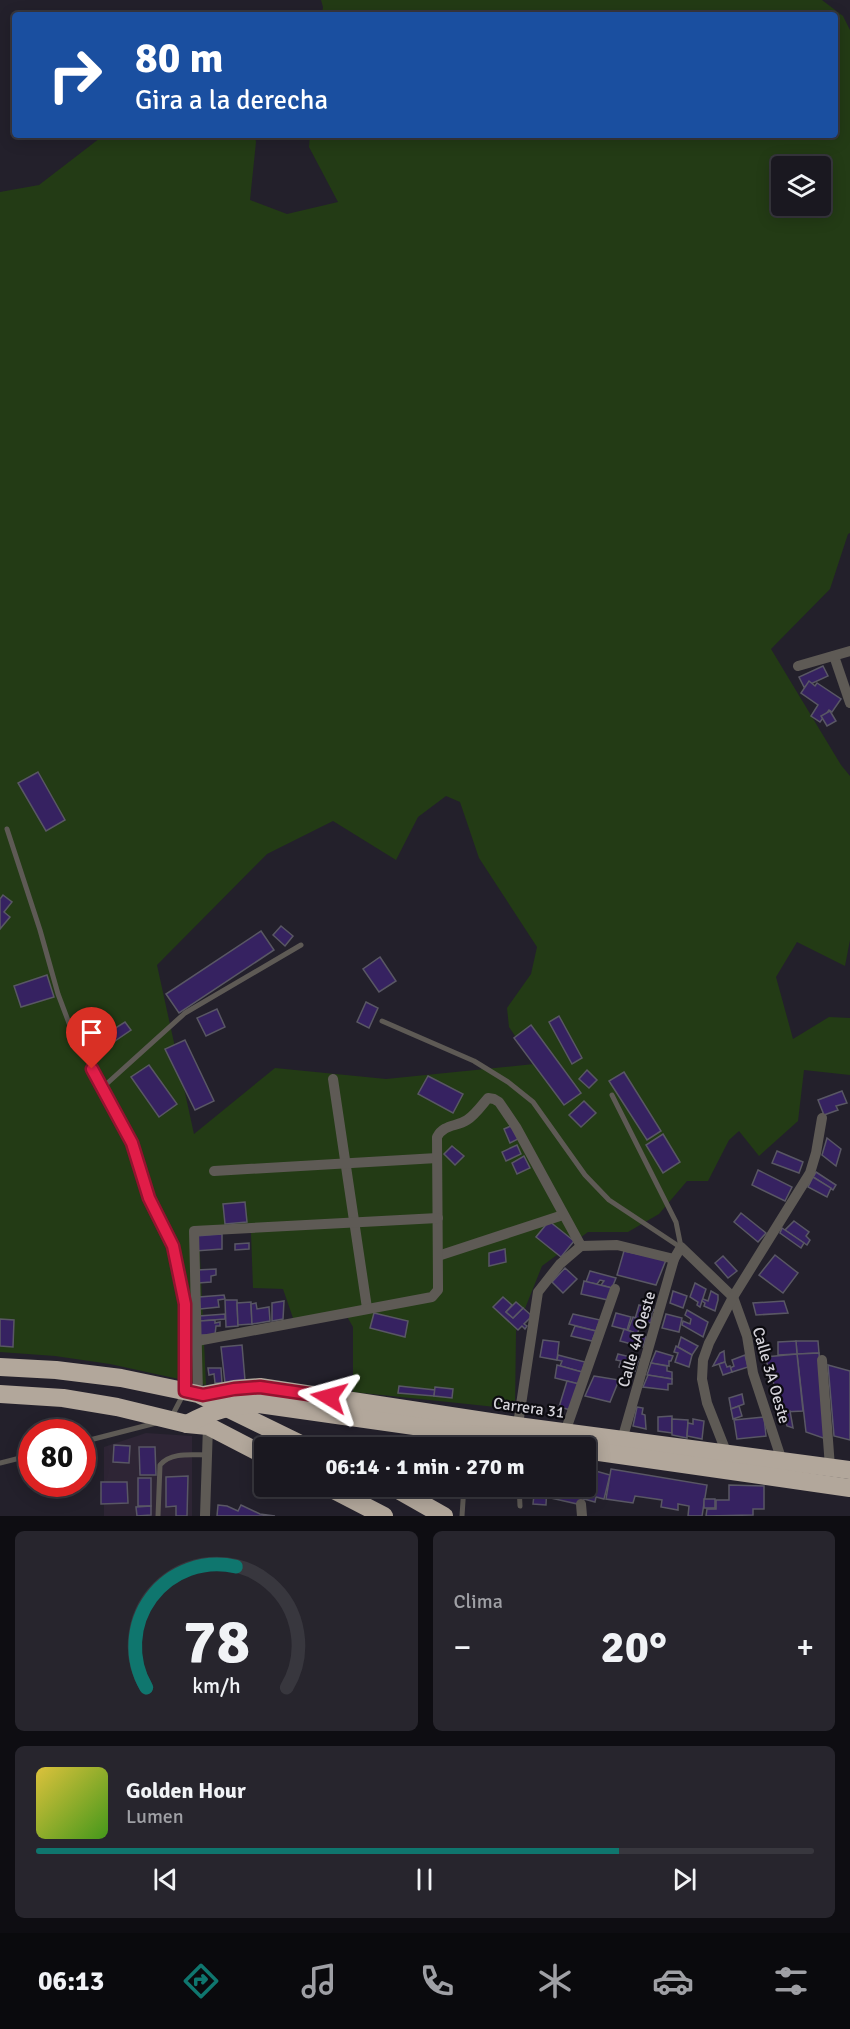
<!DOCTYPE html>
<html lang="es">
<meta charset="utf-8">
<style>
body{margin:0;font-family:Signika,sans-serif;background:#27252d;color:#f1f3f6;height:100vh;display:flex;flex-direction:column;font-size:22px;white-space:nowrap}
*{box-sizing:border-box;margin:0}
p{font-size:20px;color:#9fa0a5}
.icon{flex:none;width:33px;height:33px;fill:none;stroke:currentColor;stroke-width:2;stroke-linecap:round;stroke-linejoin:round}
.map{position:relative;height:1516px;overflow:hidden}
.panel{display:flex;flex-direction:column;gap:15px;padding:15px;background:#0e0d12;flex:1}
.panel>*{flex:none}
.top-card{position:absolute;left:12px;top:12px;width:826px;height:126px;border-radius:6px;box-shadow:0 3px 15px #0003,0 0 0 2px #38373e;background:#1a4fa0;color:#fff;overflow:hidden}
.controls{position:absolute;left:771px;top:156px;display:grid;gap:12px}
.controls a{display:grid;place-items:center;width:60px;height:60px;border-radius:6px;background:#1a1820;box-shadow:0 3px 15px #0003,0 0 0 2px #38373e;font-size:30px}
.speed{position:absolute;left:18px;top:1419px;display:flex;gap:12px;font-size:30px;font-weight:700;text-align:center}
.speed>*{display:grid;place-content:center;width:78px;height:78px;border-radius:50%;background:#1a1820;box-shadow:0 3px 15px #0003,0 0 0 2px #38373e;line-height:1}
.speed .limit{border:9px solid #d22;background:#fff;color:#111}
.pin{position:absolute;display:grid;place-items:center;width:51px;height:51px;color:#fff;margin:-62px -26px;border-radius:50% 50% 50% 0;rotate:-45deg;box-shadow:0 0 6px #0007}
.pin .icon{rotate:45deg}
.me{position:absolute;width:66px;margin:-33px;rotate:278deg;stroke-linejoin:round;filter:drop-shadow(0 0 4px #0008)}
.turn{display:flex;align-items:center;gap:21px;height:126px;padding:0 24px;font-size:27px}
.turn .icon{width:78px;height:78px;stroke-width:2.5}
.turn b{display:block;font-size:42px;line-height:51px}
.big{font-size:45px;font-weight:700;line-height:1.1}
.panel .tile{flex:1;display:flex;flex-direction:column;justify-content:center;gap:9px;min-width:0;padding:0 21px;border-radius:9px;background:#27252d}
.panel .dial{align-items:center;gap:0}
.dial svg{height:156px;overflow:visible;fill:none;stroke:#38373e;stroke-width:7;stroke-linecap:round;text-anchor:middle}
.dial text{fill:#f1f3f6;stroke:none}
.song{display:flex;align-items:center;gap:18px}
.cover{width:72px;height:72px;border-radius:9px;background:linear-gradient(135deg,hsl(50 70% 55%),hsl(100 70% 35%))}
.played{height:6px;border-radius:3px;background:linear-gradient(90deg,#0f766e 75%,#38373e 75%)}
.keys{display:flex;justify-content:space-around;direction:ltr}
.heat{display:flex;justify-content:space-between;align-items:center;font-size:33px;direction:ltr}
.panel .tiles{flex:1;display:grid;gap:15px;grid-template-columns:1fr 1fr}
.tile:last-child{grid-column:span 2}
.trip{position:absolute;left:254px;top:1437px;width:342px;height:60px;border-radius:6px;background:#1a1820;box-shadow:0 3px 15px #0003,0 0 0 2px #38373e;font-weight:700;line-height:60px;text-align:center}
.menu{display:flex;height:96px;justify-content:space-around;align-items:center;background:#0a0a0d;color:#9fa0a5}
.menu .icon{width:42px;height:42px}
.menu .current{color:#0f766e}
.menu b{font-size:27px;color:#f1f3f6}
.map>svg:first-child{display:block}
</style>
<div class="map">
<svg width="850" height="1516" viewBox="0 0 850 1516">
<rect width="100%" height="100%" fill="#23202b"/>
<path fill="#2e2535" d="M146,1433L192,1436V1516H104V1447Z"/>
<path fill="#233b15" fill-rule="evenodd" d="M321,0H822L843,16L850,30V533L848,534L830,589L771,649L841,765L850,776V940L845,966L797,942L776,977L793,1039L829,1017L850,1018V1075L804,1070L798,1121L759,1156L739,1131L729,1140L708,1181H687L659,1214L628,1232H588L542,1266L516,1331L515,1409L353,1392V1327L345,1313L294,1321L283,1289L253,1288L251,1233H199L206,1385L110,1364L55,1356L0,1352V192L39,185L104,135H255L256,142L250,200L287,214L338,202L309,147L310,135H836V15H322L323,7ZM782,166H820V206H782ZM446,796L460,802L479,858L537,947L531,974L507,1008L509,1027L534,1064L386,1079L275,1068L194,1134L157,965L267,854L333,821L396,860L418,817Z"/>
<g fill="#362261" stroke="#595764" stroke-width="1.5">
<path d="M823,666L828,676L804,687L799,677Z"/>
<path d="M809,681L815,686L817,683L841,699L832,712L829,710L820,722L811,716L818,705L801,693Z"/>
<path d="M830,711L836,721L827,726L821,716Z"/>
<path d="M38,772L65,820L46,831L18,783Z"/>
<path d="M3,895L12,902L4,912L10,917L0,929V899Z"/>
<path d="M281,926L293,936L285,946L273,935Z"/>
<path d="M261,931L274,950L179,1013L166,994Z"/>
<path d="M380,957L396,981L379,992L363,969Z"/>
<path d="M47,975L54,997L21,1007L14,986Z"/>
<path d="M366,1002L378,1008L369,1028L357,1022Z"/>
<path d="M217,1009L225,1027L206,1036L197,1018Z"/>
<path d="M559,1016L582,1058L572,1064L549,1022Z"/>
<path d="M125,1022L131,1030L112,1043L106,1034Z"/>
<path d="M531,1025L581,1093L564,1105L514,1038Z"/>
<path d="M185,1040L214,1101L195,1110L165,1049Z"/>
<path d="M149,1065L177,1104L159,1117L131,1077Z"/>
<path d="M587,1070L597,1080L589,1088L579,1079Z"/>
<path d="M624,1072L661,1131L647,1140L609,1081Z"/>
<path d="M428,1076L463,1094L453,1113L418,1094Z"/>
<path d="M842,1091L847,1103L836,1106L838,1110L824,1115L818,1100Z"/>
<path d="M584,1101L596,1113L581,1127L569,1115Z"/>
<path d="M513,1125L518,1139L510,1143L504,1129Z"/>
<path d="M663,1134L680,1162L663,1173L646,1145Z"/>
<path d="M827,1138L841,1149L836,1166L822,1155Z"/>
<path d="M517,1145L521,1154L506,1161L502,1152Z"/>
<path d="M452,1146L464,1156L455,1165L444,1154Z"/>
<path d="M777,1151L803,1162L799,1173L772,1163Z"/>
<path d="M524,1156L530,1168L517,1174L512,1163Z"/>
<path d="M758,1170L792,1187L785,1201L752,1185Z"/>
<path d="M816,1172L836,1185L833,1190L813,1177Z"/>
<path d="M813,1177L831,1188L827,1197L808,1187Z"/>
<path d="M245,1202L247,1222L225,1224L223,1204Z"/>
<path d="M741,1213L766,1233L758,1242L734,1222Z"/>
<path d="M549,1221L574,1241L561,1257L536,1237Z"/>
<path d="M794,1221L809,1232L806,1236L810,1240L807,1245L785,1230Z"/>
<path d="M782,1228L804,1243L801,1248L780,1233Z"/>
<path d="M222,1234V1249L195,1251V1236Z"/>
<path d="M249,1243V1249L235,1250V1244Z"/>
<path d="M505,1249L506,1262L489,1266V1253Z"/>
<path d="M624,1251L666,1260L656,1285L617,1275Z"/>
<path d="M775,1255L798,1273L783,1293L759,1275Z"/>
<path d="M723,1256L737,1271L728,1278L715,1263Z"/>
<path d="M565,1268L577,1279L563,1293L552,1282Z"/>
<path d="M216,1269V1275L211,1276V1282L198,1283L197,1270Z"/>
<path d="M590,1271L616,1278L612,1288L601,1285L604,1281L600,1280L597,1284L586,1282Z"/>
<path d="M584,1281L612,1288L608,1300L581,1294Z"/>
<path d="M695,1283L706,1289L700,1307L697,1305L698,1302L690,1297Z"/>
<path d="M673,1291L687,1296L683,1308L670,1303Z"/>
<path d="M711,1291L718,1295V1300L715,1311L704,1306L705,1303L702,1301L703,1299L708,1301Z"/>
<path d="M224,1295L225,1299L218,1300L219,1307L200,1309L199,1297Z"/>
<path d="M503,1297L512,1305L506,1312L513,1318L523,1308L532,1316L524,1324L527,1326L525,1329L522,1326L518,1330L493,1307Z"/>
<path d="M225,1300H237L238,1326L226,1327Z"/>
<path d="M284,1301L283,1319L272,1321V1303Z"/>
<path d="M784,1301L788,1313L756,1315L753,1303Z"/>
<path d="M251,1302L252,1324L238,1325L237,1303Z"/>
<path d="M516,1302L523,1308L513,1318L506,1312Z"/>
<path d="M256,1303L257,1309L269,1307L270,1321L252,1324L251,1304Z"/>
<path d="M639,1305L646,1307L642,1321L635,1319Z"/>
<path d="M646,1307L655,1310L652,1312L651,1323L642,1321Z"/>
<path d="M687,1310L708,1322L703,1337L682,1325L683,1321L690,1324L691,1319L685,1315Z"/>
<path d="M374,1313L408,1321L405,1337L370,1328Z"/>
<path d="M616,1313L631,1317L627,1330L612,1326Z"/>
<path d="M225,1314V1319L200,1321L199,1316Z"/>
<path d="M573,1314L600,1320L596,1331L569,1324Z"/>
<path d="M666,1314L682,1318L679,1332L662,1328Z"/>
<path d="M633,1317L643,1321L637,1334L628,1330Z"/>
<path d="M0,1319L14,1320L13,1347L0,1346Z"/>
<path d="M215,1320V1323L220,1322V1326H216L215,1335H199L200,1321Z"/>
<path d="M575,1326L596,1331L592,1341L571,1336Z"/>
<path d="M624,1329L646,1337L643,1347L620,1341Z"/>
<path d="M681,1337L698,1346L692,1355L678,1347Z"/>
<path d="M543,1340L559,1342L557,1360L540,1357Z"/>
<path d="M796,1341H818L819,1353L797,1354Z"/>
<path d="M796,1341L797,1354L778,1355V1342Z"/>
<path d="M242,1345L245,1380L225,1383L221,1347Z"/>
<path d="M676,1346L692,1355L689,1367L675,1362L678,1353L674,1352Z"/>
<path d="M656,1351L673,1356L671,1361H669V1366L651,1363Z"/>
<path d="M724,1351L725,1362L713,1366L720,1353Z"/>
<path d="M819,1353L826,1439L806,1432L797,1354Z"/>
<path d="M618,1354L639,1359L635,1371L619,1367L621,1361L616,1360Z"/>
<path d="M797,1354L803,1411L783,1412L765,1357Z"/>
<path d="M558,1355L585,1362L582,1372L560,1366L562,1361L557,1360Z"/>
<path d="M745,1355L748,1367L732,1372L730,1368L734,1366L732,1360Z"/>
<path d="M725,1362L727,1367L730,1366L732,1372L723,1375L719,1364Z"/>
<path d="M651,1363L667,1366V1371L672,1372V1379L647,1375Z"/>
<path d="M557,1365L582,1372L579,1384L555,1378Z"/>
<path d="M828,1365L850,1371V1440L834,1436Z"/>
<path d="M208,1368H221L222,1383H215L214,1374L209,1375Z"/>
<path d="M648,1375L672,1379V1384H668V1390L643,1387Z"/>
<path d="M594,1376L619,1380L610,1402L585,1396Z"/>
<path d="M567,1381L579,1384L571,1410L559,1407Z"/>
<path d="M399,1386L435,1390L434,1396L398,1393Z"/>
<path d="M435,1387L453,1389L452,1398L434,1396Z"/>
<path d="M742,1394L744,1404L731,1409L729,1398Z"/>
<path d="M739,1406L742,1416L733,1419L731,1409Z"/>
<path d="M637,1407L643,1408L642,1414L645,1415L646,1429L633,1426Z"/>
<path d="M790,1411L793,1428L787,1426L783,1412Z"/>
<path d="M672,1416V1433L658,1431V1417Z"/>
<path d="M764,1417L766,1436L737,1439L734,1420Z"/>
<path d="M672,1419L688,1420L687,1438L672,1435Z"/>
<path d="M693,1419L704,1421L702,1439L687,1436L688,1423L693,1424Z"/>
<path d="M440,1441L463,1444L462,1448H440Z"/>
<path d="M114,1445L130,1446L129,1463L113,1462Z"/>
<path d="M139,1447H155L156,1475H140Z"/>
<path d="M585,1468L610,1475L604,1499L596,1497L595,1502L584,1499L582,1505L546,1497L549,1486H585Z"/>
<path d="M611,1469L707,1485L702,1516H688L689,1506L678,1504V1510L661,1507L662,1500L635,1496L633,1503L606,1499Z"/>
<path d="M188,1476L187,1516H176V1506L166,1507V1477Z"/>
<rect x="138" y="1478" width="13" height="28"/>
<path d="M101,1482H127L128,1503L101,1504Z"/>
<path d="M729,1485L764,1486V1509H753V1515L706,1516L707,1509H716V1500H729Z"/>
<path d="M481,1486H499L500,1497H482Z"/>
<path d="M535,1486H547L546,1505L533,1504Z"/>
<rect x="704" y="1499" width="11" height="9"/>
<path d="M218,1505L227,1506L238,1511L241,1505L260,1514L275,1516H217Z"/>
<path d="M151,1506V1515L137,1516L136,1507Z"/>
</g>
<g fill="none" stroke-linecap="round" stroke-linejoin="round">
<g stroke="#5e5a55" stroke-width="5">
<path d="M7,829L40,930L58,994L72,1031L133,1143L149,1198L173,1246L185,1304V1391L172,1416"/>
<path d="M382,1021L474,1061L508,1082L533,1102L585,1175L609,1200L680,1247"/>
<path d="M102,1088L185,1013L301,945"/>
<path d="M612,1095L676,1222L681,1247"/>
<path d="M82,1442L156,1423"/>
<path d="M419,1448L426,1432"/>
<path d="M0,1463L32,1455"/>
<path d="M519,1486L520,1506"/>
<path d="M158,1516L160,1465C171,1452 191,1455 207,1455"/>
<path d="M462,1516L464,1486"/>
</g>
<g stroke="#5e5a55" stroke-width="10">
<path d="M834,656L850,703"/>
<path d="M798,666L850,651"/>
<path d="M333,1079L367,1308"/>
<path d="M214,1171L437,1158"/>
<path d="M438,1256L563,1215"/>
<path d="M197,1341L432,1297L438,1290V1285L437,1137C444,1124 456,1127 467,1120C475,1115 482,1105 488,1098L494,1099L499,1102L516,1127L581,1246"/>
<path d="M822,1360L830,1467"/>
<path d="M198,1394L194,1231L438,1218"/>
<path d="M517,1431L538,1292L560,1264L581,1246L617,1245L674,1259"/>
<path d="M565,1432L615,1289"/>
<path d="M622,1440L674,1259L681,1247L733,1297L747,1336L753,1373L782,1461"/>
<path d="M727,1454L707,1403L702,1379L703,1360L709,1343L733,1297L810,1173L816,1153L822,1118"/>
<path d="M581,1504L582,1516"/>
<path d="M205,1516L208,1426"/>
</g>
<g stroke="#b2a79b" stroke-width="18">
<path d="M0,1367L56,1370L121,1378L198,1394L309,1448"/>
<path d="M0,1394L63,1398L117,1407L187,1424L208,1426L264,1455"/>
<path d="M203,1395L234,1389L260,1387L517,1426L850,1470"/>
<path d="M187,1424C211,1411 231,1405 259,1404L569,1448"/>
<path d="M585,1450L850,1488"/>
<path d="M326,1486L384,1516"/>
<path d="M391,1486L444,1516"/>
</g>
</g>
<g fill="none" stroke-linecap="round" stroke-linejoin="round">
<g stroke="#92132f" stroke-width="15">
<path id="route" d="M92,1069L132,1143L149,1198L173,1246L185,1304V1391L203,1395L234,1389L260,1387L329,1397"/>
</g>
<use href="#route" stroke="#e11d48" stroke-width="10"/>
</g>
<g text-anchor="middle" stroke-width="4.5" stroke-linejoin="round" paint-order="stroke">
<g font-size="16" fill="#d4d2d9" stroke="#0c0b10">
<text transform="translate(636 1339) rotate(-74)" y="6">Calle 4A Oeste</text>
<text transform="translate(772 1375) rotate(74)" y="6">Calle 3A Oeste</text>
<text transform="translate(529 1407) rotate(8)" y="6">Carrera 31</text>
</g>
</g>
</svg>
<div class="controls">
<a><svg class="icon" aria-label="layers" viewBox="0 0 24 24"><path d="M12 4l9 5-9 5-9-5zM3 14l9 5 9-5"/></svg></a>
</div>
<div class="speed"><div class="limit">80</div></div>
<div class="pin" style="left:92px;top:1069px;background:#d93025"><svg class="icon" aria-label="arrive" viewBox="0 0 24 24"><path d="M6 21V4h12l-3 4 3 4H6"/></svg></div>
<svg class="me" style="left:329px;top:1397px" viewBox="-20 -20 40 40"><path d="M0-17L14 15 0 8-14 15z" fill="#e11d48" stroke="#fff" stroke-width="4"/></svg>
<div class="trip">06:14 · 1 min · 270 m</div>
<div class="top-card">
<div class="turn"><svg class="icon" aria-label="right" viewBox="0 0 24 24"><path d="M7 20v-9h11M14 6l5 5-5 5"/></svg><div><b>80 m</b>Gira a la derecha</div></div>
</div>
</div>
<section class="panel">
<div class="tiles">
<div class="tile dial"><svg viewBox="0 0 100 80">
<path d="M14 69A42 42 0 1 1 86 69"/>
<path d="M14 69A42 42 0 0 1 60 7" stroke="#0f766e"/>
<text x="50" y="56" font-size="32" font-weight="700">78</text>
<text x="50" y="72" font-size="11">km/h</text>
</svg></div>
<div class="tile"><p>Clima</p>
<div class="heat"><a>−</a><b class="big">20°</b><a>+</a></div>
</div>
<div class="tile">
<div class="song"><i class="cover"></i><div><b>Golden Hour</b><p>Lumen</p></div></div>
<div class="played"></div>
<div class="keys"><svg class="icon" aria-label="previous" viewBox="0 0 24 24"><path d="M18 5L8 12l10 7zM5 5v14"/></svg><svg class="icon" aria-label="pause" viewBox="0 0 24 24"><path d="M8 5v14M16 5v14"/></svg><svg class="icon" aria-label="next" viewBox="0 0 24 24"><path d="M6 5l10 7-10 7zM19 5v14"/></svg></div>
</div>
</div>
</section>
<nav class="menu">
<b>06:13</b>
<svg class="icon current" aria-label="directions" viewBox="0 0 24 24"><path d="M12 3l9 9-9 9-9-9zM9 14v-3h6M13 9l2 2-2 2"/></svg>
<svg class="icon" aria-label="music" viewBox="0 0 24 24"><path d="M9 18V5l10-2v13"/><circle cx="6" cy="18" r="3"/><circle cx="16" cy="16" r="3"/></svg>
<svg class="icon" aria-label="phone" viewBox="0 0 24 24"><path d="M5 4h4l2 5-3 2q2 4 5 5l2-3 5 2v4C11 20 4 13 5 4z"/></svg>
<svg class="icon" aria-label="climate" viewBox="0 0 24 24"><path d="M12 3v18M4 7l16 10M4 17L20 7"/></svg>
<svg class="icon" aria-label="car" viewBox="0 0 24 24"><path d="M5 17H2v-5l4-1 3-4h7l3 4 3 1v5h-3M9 17h6M6 11h13"/><circle cx="7" cy="17" r="2"/><circle cx="17" cy="17" r="2"/></svg>
<svg class="icon" aria-label="filters" viewBox="0 0 24 24"><path d="M4 7h16M4 17h16"/><circle cx="9" cy="7" r="2"/><circle cx="15" cy="17" r="2"/></svg>
</nav>
